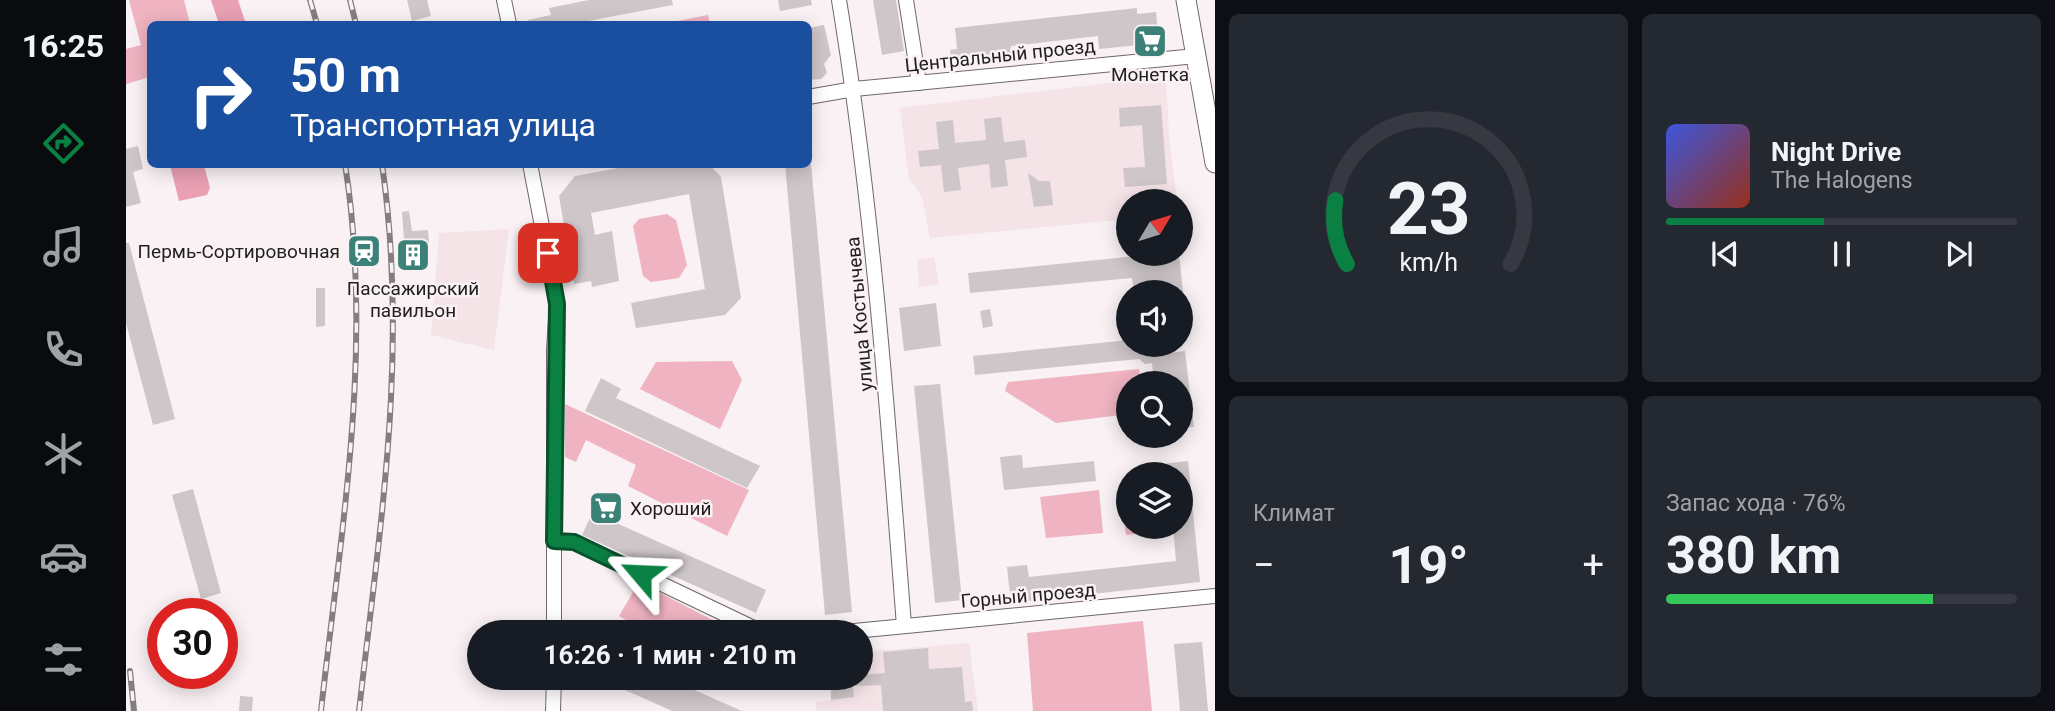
<!DOCTYPE html>
<html lang="ru">
<meta charset="utf-8">
<style>
body{margin:0;font-family:Roboto,sans-serif;background:#242831;color:#f1f3f6;height:100vh;display:flex;flex-direction:column;font-size:26px;white-space:nowrap}
*{box-sizing:border-box;margin:0}
p{font-size:23px;color:#9ea1a6}
.icon{flex:none;width:38px;height:38px;fill:none;stroke:currentColor;stroke-width:2;stroke-linecap:round;stroke-linejoin:round}
.map{position:relative;flex:1;overflow:hidden}
.side{display:flex;flex-direction:column;gap:14px;padding:14px;background:#0d0f14;width:840px}
.side>*{flex:none}
.banner{position:absolute;left:21px;top:21px;width:665px;height:147px;border-radius:10px;box-shadow:0 4px 18px #0003;background:#1a4fa0;color:#fff;overflow:hidden}
.needle{width:46px;rotate:52deg}
.buttons{position:absolute;left:990px;top:189px;display:grid;gap:14px}
.buttons a{display:grid;place-items:center;width:77px;height:77px;border-radius:50%;background:#171b24;box-shadow:0 4px 18px #0003;font-size:35px}
.speed{position:absolute;left:21px;top:598px;display:flex;gap:14px;font-size:35px;font-weight:700;text-align:center}
.speed>*{display:grid;place-content:center;width:91px;height:91px;border-radius:50%;background:#171b24;box-shadow:0 4px 18px #0003;line-height:1}
.speed .limit{border:10px solid #d22;background:#fff;color:#111}
.pin{position:absolute;display:grid;place-items:center;width:60px;height:60px;color:#fff;margin:-30px;border-radius:14px;box-shadow:0 4px 10px #0006}
.me{position:absolute;width:77px;margin:-38px;rotate:296deg;stroke-linejoin:round;filter:drop-shadow(0 0 5px #0008)}
.turn{display:flex;align-items:center;gap:24px;height:147px;padding:0 28px;font-size:32px}
.turn .icon{width:91px;height:91px;stroke-width:2.5}
.turn b{display:block;font-size:49px;line-height:60px}
.big{font-size:52px;font-weight:700;line-height:1.1}
.side .tile{flex:1;display:flex;flex-direction:column;justify-content:center;gap:10px;min-width:0;padding:0 24px;border-radius:10px;background:#242831}
.side .dial{align-items:center;gap:0}
.dial svg{height:182px;overflow:visible;fill:none;stroke:#363941;stroke-width:7;stroke-linecap:round;text-anchor:middle}
.dial text{fill:#f1f3f6;stroke:none}
.song{display:flex;align-items:center;gap:21px}
.cover{width:84px;height:84px;border-radius:10px;background:linear-gradient(135deg,hsl(230 70% 55%),hsl(10 70% 35%))}
.played{height:7px;border-radius:4px;background:linear-gradient(90deg,#0b8043 45%,#363941 45%)}
.keys{display:flex;justify-content:space-around;direction:ltr}
.heat{display:flex;justify-content:space-between;align-items:center;font-size:38px;direction:ltr}
.charge{height:10px;border-radius:5px;background:linear-gradient(90deg,#34c759 76%,#363941 0)}
.side .tiles{flex:1;display:grid;gap:14px;grid-template-columns:repeat(2,1fr)}
.trip{position:absolute;left:341px;top:620px;width:406px;height:70px;border-radius:35px;background:#171b24;box-shadow:0 4px 18px #0003;font-weight:700;line-height:70px;text-align:center}
main{display:flex;flex:1;min-height:0}
.menu{display:flex;flex-direction:column;width:126px;justify-content:space-around;align-items:center;background:#090b0e;color:#9ea1a6}
.menu .icon{width:49px;height:49px}
.menu .current{color:#0b8043}
.menu b{font-size:32px;color:#f1f3f6}
.map>svg:first-child{display:block}
</style>
<main>
<nav class="menu">
<b>16:25</b>
<svg class="icon current" aria-label="directions" viewBox="0 0 24 24"><path d="M12 3l9 9-9 9-9-9zM9 14v-3h6M13 9l2 2-2 2"/></svg>
<svg class="icon" aria-label="music" viewBox="0 0 24 24"><path d="M9 18V5l10-2v13"/><circle cx="6" cy="18" r="3"/><circle cx="16" cy="16" r="3"/></svg>
<svg class="icon" aria-label="phone" viewBox="0 0 24 24"><path d="M5 4h4l2 5-3 2q2 4 5 5l2-3 5 2v4C11 20 4 13 5 4z"/></svg>
<svg class="icon" aria-label="climate" viewBox="0 0 24 24"><path d="M12 3v18M4 7l16 10M4 17L20 7"/></svg>
<svg class="icon" aria-label="car" viewBox="0 0 24 24"><path d="M5 17H2v-5l4-1 3-4h7l3 4 3 1v5h-3M9 17h6M6 11h13"/><circle cx="7" cy="17" r="2"/><circle cx="17" cy="17" r="2"/></svg>
<svg class="icon" aria-label="filters" viewBox="0 0 24 24"><path d="M4 7h16M4 17h16"/><circle cx="9" cy="7" r="2"/><circle cx="15" cy="17" r="2"/></svg>
</nav>
<div class="map">
<svg width="1089" height="711" viewBox="0 0 1089 711">
<rect width="100%" height="100%" fill="#f9f1f3"/>
<g fill="#f4e3e7">
<path d="M1040,76L1043,137L1051,201H1003V219L804,238L796,197L783,179L774,108Z"/>
<path d="M383,229L368,350L305,335L313,233Z"/>
<path d="M808,257L813,284L793,287L791,260Z"/>
<path d="M843,643L852,711H691L689,702L728,697L727,686L739,685L737,652Z"/>
</g>
<g fill="#efb3c1">
<path d="M3,0H58L64,24H24V77L0,84V49L15,45Z"/>
<path d="M582,15L584,24H536Z"/>
<path d="M541,214L550,220L561,265L553,278L525,282L517,276L507,226L513,219Z"/>
<path d="M606,361L616,380L594,429L514,389L530,362Z"/>
<path d="M1013,369L1015,383H1003V414L930,423L879,391L882,382Z"/>
<path d="M439,404L623,490L601,536L502,486L510,465L460,440L450,462L439,457Z"/>
<path d="M973,490L977,533L920,538L914,497Z"/>
<path d="M1003,501V527H1032L1033,531L1000,535L995,502Z"/>
<path d="M513,582L602,628L600,632H520L493,616Z"/>
<path d="M1017,621L1026,711H907L901,633Z"/>
</g>
<g fill="#e9a0b3">
<path d="M85,0H112L120,24H93Z"/>
<path d="M44,165H78L84,188L81,195L53,201Z"/>
</g>
<g fill="#cec6c8">
<path d="M281,0H301L305,16L286,21Z"/>
<path d="M463,0H546L547,5L446,24H402V20L425,15L423,8Z"/>
<path d="M652,0H685L686,5L654,11Z"/>
<path d="M747,0H770L778,51L756,55Z"/>
<path d="M1011,8V14L1030,12L1033,43L973,49L972,36L885,46L886,57L826,63L824,50L831,49L829,28Z"/>
<path d="M698,25L705,55L698,64L701,73L695,79L682,80V28Z"/>
<path d="M1035,105L1041,184L999,187L997,168L1019,167L1016,125L994,127L993,108Z"/>
<path d="M875,117L878,142L899,140L901,157L879,160L882,186L865,188L863,164L832,168L835,190L818,192L815,165L794,167L792,151L813,149L810,122L827,120L829,143L860,140L858,119Z"/>
<path d="M12,146L17,169L7,172L15,203L0,207V149Z"/>
<path d="M514,164H583L595,177L615,298L599,315L510,328L505,303L579,289L563,194L465,213L469,235L486,231L493,281L466,287L465,281L448,284L433,196L449,176Z"/>
<path d="M659,164H685L726,612L699,615Z"/>
<path d="M902,173L913,181H924L927,205L908,207Z"/>
<path d="M283,211L286,231L302,230L303,243H295L296,266L280,267L276,212Z"/>
<path d="M0,243H3L49,419L27,425L0,323Z"/>
<path d="M1030,254H1053L1057,292H1008L1006,278L844,293L842,273Z"/>
<path d="M190,288H199V326L190,327Z"/>
<path d="M810,303L815,346L778,351L773,308Z"/>
<path d="M864,309L867,326L857,328L854,311Z"/>
<path d="M1003,340V345L1026,355L1059,351L1068,427L1055,428V383H1028L1026,363L1019,364L1013,359L849,375L847,356Z"/>
<path d="M475,378L495,389L490,398L634,466L621,488L459,411Z"/>
<path d="M814,384L836,600L809,603L788,386Z"/>
<path d="M896,455L897,468L968,461L970,481L878,490L874,457Z"/>
<path d="M1062,461L1074,582L885,603L881,567L901,565L903,577L1050,561L1047,527H1055V474H1008V467Z"/>
<path d="M67,489L95,593L75,599L46,495Z"/>
<path d="M473,499L494,509L488,522L640,590L630,613L456,535Z"/>
<path d="M1076,642L1082,711H1054L1048,644Z"/>
<path d="M802,648L803,669L836,667L839,702L846,701L847,711H757L755,685L727,686L728,697L705,700L704,677H735V675L759,673L757,652Z"/>
<path d="M470,677H539L616,711H546Z"/>
<path d="M114,696L127,697L126,711H113Z"/>
</g>
<g fill="none" stroke-linecap="round" stroke-linejoin="round">
<g stroke="#6e6869" stroke-width="16">
<g id="minor">
<path d="M378,0L383,24"/>
<path d="M713,0C747,208 762,416 778,626"/>
<path d="M780,0L793,83"/>
<path d="M682,97L728,89L1070,56"/>
<path d="M404,164L431,304L428,350V632"/>
<path d="M428,541L448,542L636,632"/>
<path d="M718,632L1089,596"/>
<path d="M427,711L428,677"/>
</g>
</g>
<g stroke="#6e6869" stroke-width="21">
<path id="secondary" d="M1060,0L1089,163"/>
</g>
<use href="#minor" stroke="#fff" stroke-width="14"/>
<use href="#secondary" stroke="#fff" stroke-width="19"/>
<g stroke="#837e7f" stroke-width="6">
<g id="rail">
<path d="M184,0L191,24"/>
<path d="M224,0L230,24"/>
<path d="M4,671L8,711"/>
<path d="M195,711C215,529 248,347 219,164"/>
<path d="M233,711C254,525 283,352 256,164"/>
</g>
</g>
<use href="#rail" stroke="#f9f1f3" stroke-width="3.5" stroke-dasharray="10" stroke-linecap="butt"/>
</g>
<g fill="none" stroke-linecap="round" stroke-linejoin="round">
<g stroke="#07532c" stroke-width="18">
<path id="route" d="M422,253L431,304L428,541L448,542L515,574"/>
</g>
<use href="#route" stroke="#0b8043" stroke-width="12"/>
</g>
<defs>
<g id="supermarket-square" transform="scale(1.75)"><rect x="-9" y="-9" width="18" height="18" rx="4" fill="#3b8177" stroke="#f9f1f3"/><path d="M-6-5.5h2.5l.6 2H6L4.5 2H-2.5L-4.4-4H-6ZM-1.5 3.2a1.3 1.3 0 1 0 .1 0ZM3 3.2a1.3 1.3 0 1 0 .1 0Z" fill="#fff"/></g>
<g id="station-square" transform="scale(1.75)"><rect x="-9" y="-9" width="18" height="18" rx="4" fill="#3b8177" stroke="#f9f1f3"/><path d="M-3-6H3Q5-6 5-4V2Q5 4 3 4L4.5 6H3L1.5 4h-3L-3 6H-4.5L-3 4Q-5 4-5 2V-4Q-5-6-3-6ZM-3.5-4v3h7v-3ZM-3.5 1v1.5H-2V1ZM2 1v1.5H3.5V1Z" fill="#fff"/></g>
<g id="building-square" transform="scale(1.75)"><rect x="-9" y="-9" width="18" height="18" rx="4" fill="#3b8177" stroke="#f9f1f3"/><path d="M-4-6H4V6H1V3H-1V6H-4ZM-2.5-4.3h1.7v1.8h-1.7ZM.8-4.3h1.7v1.8H.8ZM-2.5-1h1.7V.8h-1.7ZM.8-1h1.7V.8H.8Z" fill="#fff"/></g>
</defs>
<g fill-rule="evenodd">
<use href="#supermarket-square" x="1024" y="41"/>
<use href="#station-square" x="238" y="251"/>
<use href="#building-square" x="287" y="255"/>
<use href="#supermarket-square" x="480" y="508"/>
</g>
<g text-anchor="middle" stroke-width="5" stroke-linejoin="round" paint-order="stroke">
<g font-size="19" fill="#211e1e" stroke="#f9f1f3">
<text transform="translate(874 55) rotate(-6)" y="7">Центральный проезд</text>
<text transform="translate(733 314) rotate(-95)" y="7">улица Костычева</text>
<text transform="translate(902 595) rotate(-5)" y="7">Горный проезд</text>
</g>
<g font-size="19" fill="#211e1e" stroke="#f9f1f3">
<text x="1024" y="81">Монетка</text>
<text x="214" y="258" text-anchor="end">Пермь-Сортировочная</text>
<text x="287" y="295">Пассажирский<tspan x="287" dy="22">павильон</tspan></text>
<text x="504" y="515" text-anchor="start">Хороший</text>
</g>
</g>
</svg>
<div class="buttons">
<a><svg class="needle" viewBox="-14 -14 28 28"><path d="M0-13l5 13h-10z" fill="#e53935"/><path d="M0 13l5-13h-10z" fill="#9ea1a6"/></svg></a>
<a><svg class="icon" aria-label="sound" viewBox="0 0 24 24"><path d="M4 9h4l5-4v14l-5-4H4zM17 9q2 3 0 6"/></svg></a>
<a><svg class="icon" aria-label="search" viewBox="0 0 24 24"><circle cx="10" cy="10" r="6"/><path d="M15 15l6 6"/></svg></a>
<a><svg class="icon" aria-label="layers" viewBox="0 0 24 24"><path d="M12 4l9 5-9 5-9-5zM3 14l9 5 9-5"/></svg></a>
</div>
<div class="speed"><div class="limit">30</div></div>
<div class="pin" style="left:422px;top:253px;background:#d93025"><svg class="icon" aria-label="arrive" viewBox="0 0 24 24"><path d="M6 21V4h12l-3 4 3 4H6"/></svg></div>
<svg class="me" style="left:515px;top:574px" viewBox="-20 -20 40 40"><path d="M0-17L14 15 0 8-14 15z" fill="#0b8043" stroke="#fff" stroke-width="4"/></svg>
<div class="trip">16:26 · 1 мин · 210 m</div>
<div class="banner">
<div class="turn"><svg class="icon" aria-label="right" viewBox="0 0 24 24"><path d="M7 20v-9h11M14 6l5 5-5 5"/></svg><div><b>50 m</b>Транспортная улица</div></div>
</div>
</div>
<section class="side">
<div class="tiles">
<div class="tile dial"><svg viewBox="0 0 100 80">
<path d="M14 69A42 42 0 1 1 86 69"/>
<path d="M14 69A42 42 0 0 1 9 41" stroke="#0b8043"/>
<text x="50" y="56" font-size="32" font-weight="700">23</text>
<text x="50" y="72" font-size="11">km/h</text>
</svg></div>
<div class="tile">
<div class="song"><i class="cover"></i><div><b>Night Drive</b><p>The Halogens</p></div></div>
<div class="played"></div>
<div class="keys"><svg class="icon" aria-label="previous" viewBox="0 0 24 24"><path d="M18 5L8 12l10 7zM5 5v14"/></svg><svg class="icon" aria-label="pause" viewBox="0 0 24 24"><path d="M8 5v14M16 5v14"/></svg><svg class="icon" aria-label="next" viewBox="0 0 24 24"><path d="M6 5l10 7-10 7zM19 5v14"/></svg></div>
</div>
<div class="tile"><p>Климат</p>
<div class="heat"><a>−</a><b class="big">19°</b><a>+</a></div>
</div>
<div class="tile"><p>Запас хода · 76%</p><b class="big">380 km</b><div class="charge"></div></div>
</div>
</section>
</main>
